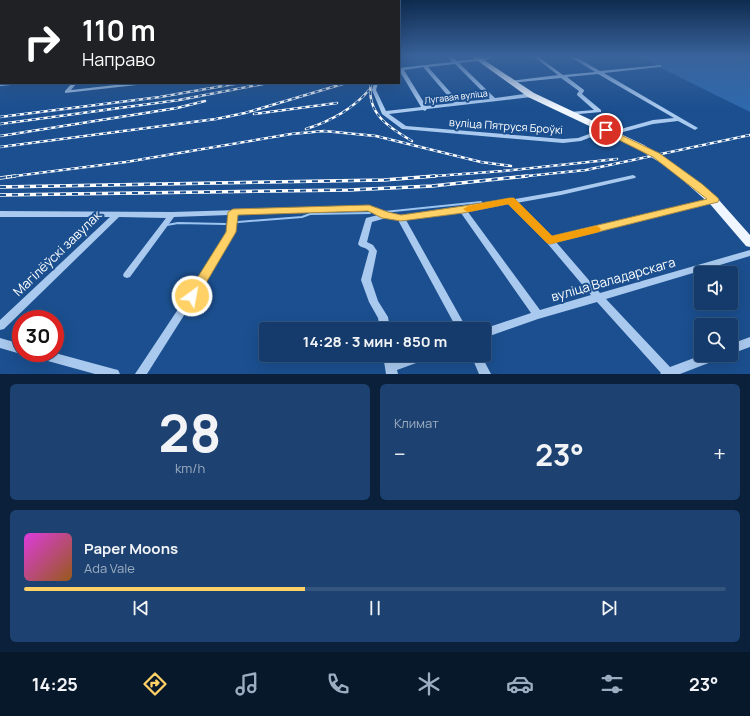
<!DOCTYPE html>
<html lang="ru">
<meta charset="utf-8">
<style>
body{margin:0;font-family:Manrope,sans-serif;background:#1d4271;color:#f1f3f6;height:100vh;display:flex;flex-direction:column;font-size:15px;white-space:nowrap}
*{box-sizing:border-box;margin:0}
p{font-size:13px;color:#9dadc1}
.icon{flex:none;width:22px;height:22px;fill:none;stroke:currentColor;stroke-width:2;stroke-linecap:round;stroke-linejoin:round}
.map{position:relative;height:374px;overflow:hidden}
.drawer{display:flex;flex-direction:column;gap:10px;padding:10px;background:#0b203b;flex:1}
.drawer>*{flex:none}
.top-card{position:absolute;left:0px;top:0px;width:400px;height:84px;box-shadow:0 4px 16px #0002,0 0 0 1px #33557e;background:#202124;color:#fff;overflow:hidden}
.tools{position:absolute;left:694px;top:266px;display:grid;gap:8px}
.tools a{display:grid;place-items:center;width:44px;height:44px;border-radius:4px;background:#143b6b;box-shadow:0 4px 16px #0002,0 0 0 1px #33557e;font-size:20px}
.speed{position:absolute;left:12px;top:310px;display:flex;gap:8px;font-size:20px;font-weight:700;text-align:center}
.speed>*{display:grid;place-content:center;width:52px;height:52px;border-radius:50%;background:#143b6b;box-shadow:0 4px 16px #0002,0 0 0 1px #33557e;line-height:1}
.speed .limit{border:6px solid #d22;background:#fff;color:#111}
.pin{position:absolute;display:grid;place-items:center;width:34px;height:34px;color:#fff;margin:-17px;border:2px solid #fff;border-radius:50%;box-shadow:0 1px 4px #0007}
.me{position:absolute;width:44px;margin:-22px;rotate:32deg;stroke-linejoin:round;filter:drop-shadow(0 0 3px #0008)}
.turn{display:flex;align-items:center;gap:14px;height:84px;padding:0 16px;font-size:18px}
.turn .icon{width:52px;height:52px;stroke-width:2.5}
.turn b{display:block;font-size:28px;line-height:34px}
.big{font-size:30px;font-weight:700;line-height:1.1}
.drawer .widget{flex:1;display:flex;flex-direction:column;justify-content:center;gap:6px;min-width:0;padding:0 14px;border-radius:6px;background:#1d4271}
.drawer .dial{align-items:center;gap:0}
.dial b{font-size:52px;line-height:1}
.song{display:flex;align-items:center;gap:12px}
.cover{width:48px;height:48px;border-radius:6px;background:linear-gradient(135deg,hsl(300 70% 55%),hsl(30 70% 35%))}
.played{height:4px;border-radius:2px;background:linear-gradient(90deg,#ffd166 40%,#33557e 40%)}
.keys{display:flex;justify-content:space-around;direction:ltr}
.heat{display:flex;justify-content:space-between;align-items:center;font-size:22px;direction:ltr}
.drawer .tiles{flex:1;display:grid;gap:10px;grid-template-columns:1fr 1fr}
.widget:last-child{grid-column:span 2}
.trip{position:absolute;left:259px;top:322px;width:232px;height:40px;border-radius:4px;background:#143b6b;box-shadow:0 4px 16px #0002,0 0 0 1px #33557e;font-weight:700;line-height:40px;text-align:center}
.menu{display:flex;height:64px;justify-content:space-around;align-items:center;background:#08182b;color:#9dadc1}
.menu .icon{width:28px;height:28px}
.menu .on{color:#ffd166}
.menu b{font-size:18px;color:#f1f3f6}
.map>svg:first-child{display:block}
</style>
<div class="map">
<svg width="750" height="374" viewBox="0 0 750 374">
<rect width="100%" height="100%" fill="#1b4f8f"/>
<path fill="#2e69ad" d="M637,56H750V112Z"/>
<g fill="none" stroke-linecap="round" stroke-linejoin="round">
<g stroke="#9cc4f0" stroke-width="2">
<path d="M384,212L481,202"/>
<path d="M238,222L302,217L310,214L370,213"/>
<path d="M167,225L178,223L225,224"/>
</g>
<path fill="#3c6290" fill-rule="evenodd" d="M736,56H750V60L737,57Z"/>
<g fill="#a9c9ee" fill-rule="evenodd">
<path d="M447,56H451L457,61L486,58L489,56H493L487,60L459,63L495,98L531,93L534,95L531,97L427,109L425,111L423,110L389,114L406,126L563,139L578,138L606,128L609,130L581,141L563,143L402,129L382,114L372,90L374,83H378L376,90L386,111L421,107L399,70V68L452,62ZM455,64L490,99L459,102L428,67ZM424,67V68L454,103L426,106L404,70Z"/>
<path d="M533,56H537L563,75L595,72L569,56H574L600,71L661,65V67H659L604,73L698,128L695,130L693,129L678,121L653,124L612,135L610,134V132L653,120L674,118L598,74L567,77L584,90V91L582,94L601,110V112L568,115L567,114L570,112L594,110L577,95V94L579,91L561,78L510,83L508,82L510,81L558,75Z"/>
<rect x="0" y="59" width="1" height="3"/>
<path d="M25,83L23,84L0,86V84Z"/>
<path d="M72,83H77L71,90L133,83H148L146,84L65,93V91Z"/>
<path d="M633,175L635,176L636,177L635,178L561,195L516,203L552,238L714,198H717L718,200L717,202L556,242L600,293L750,250V256L606,299L670,367L702,355H720L719,359L680,374H660L661,373L597,302L538,319L484,338V329H483L531,313L461,213L406,220L467,329H457L398,220L386,218L372,222L367,242L373,245L377,251L371,280L378,301L388,317L390,329H380L378,318L369,302L361,280L369,251C366,247 360,248 358,244L366,218L378,215L368,210L236,215L235,232L229,244L147,374H135L222,243L227,232L229,215L174,217L130,277L127,278L124,277L123,275L124,273L166,218L119,217L4,329L0,330V320L110,217H0V211L172,212L369,206L388,213L401,215L463,208L561,191ZM509,204L547,243L591,295L540,310L468,212Z"/>
<path d="M750,337V347L731,354V344Z"/>
<path d="M0,338L21,344V353H23L21,354L0,348Z"/>
<path d="M32,353H55L114,369L118,370L120,374H95L37,358L33,356Z"/>
<path d="M383,355H393L394,360L409,355H428L427,359L397,370L398,374H386Z"/>
<path d="M471,355H481L491,374H479Z"/>
</g>
<path fill="#f0f6ff" fill-rule="evenodd" d="M471,56H478L534,93L644,145L675,165L718,199L750,235V247L746,246L710,204L669,168L638,149L528,97Z"/>
<g stroke="#fff" stroke-width="2.5">
<g id="rail-far1">
<path d="M371,83C366,113 388,127 412,141"/>
<path d="M254,114L337,103"/>
<path d="M0,117L160,97L240,83"/>
<path d="M0,124L179,100L268,83"/>
<path d="M306,129C331,121 352,110 369,90"/>
<path d="M0,136L177,108L205,101"/>
<path d="M0,147L216,119L245,113L346,83"/>
<path d="M7,177L126,162L291,134L324,131L376,136L481,162L511,166"/>
<path d="M422,177L503,171L617,159"/>
<path d="M517,177L586,170L750,135"/>
</g>
</g>
<g stroke="#fff" stroke-width="3.5">
<g id="rail">
<path d="M0,178L15,176"/>
<path d="M0,187L384,180L435,176"/>
<path d="M0,195L349,190L432,186L527,176"/>
</g>
</g>
<use href="#rail-far1" stroke="#1b4f8f" stroke-width="1.5" stroke-dasharray="4" stroke-linecap="butt"/>
<use href="#rail" stroke="#1b4f8f" stroke-width="2" stroke-dasharray="6" stroke-linecap="butt"/>
</g>
<linearGradient id="sky" x2="0" y2="1"><stop stop-color="#0f2b4f"/><stop offset="0.52" stop-color="#39639b"/><stop offset="1" stop-color="#39639b" stop-opacity="0"/></linearGradient>
<rect width="750" height="108" fill="url(#sky)"/>
<path fill="#ffd166" stroke="#a68842" d="M606,128L659,153L702,184L718,198L719,200L718,202L550,244L547,243L508,204L463,213L401,221L382,218L368,211L238,215L236,232L196,300L192,301L188,300L186,296L226,232L228,212L233,209L369,205L388,212L401,215L463,206L510,198H514L552,236L707,199L653,157L603,132V129Z"/>
<path fill="#f59e0b" d="M510,198H514L552,236L596,226L599,227L601,229L599,232L550,244L547,243L508,204L468,212L463,209L468,206Z"/>
<g text-anchor="middle" stroke-width="4" stroke-linejoin="round" paint-order="stroke">
<g font-size="9" fill="#fff" stroke="#1b4f8f">
<text transform="translate(456 97) rotate(-7)" y="3">Лугавая вуліца</text>
</g>
<g font-size="11" fill="#fff" stroke="#1b4f8f">
<text transform="translate(506 126) rotate(4)" y="4">вуліца Пятруся Броўкі</text>
</g>
<g font-size="13" fill="#fff" stroke="#1b4f8f">
<text transform="translate(57 253) rotate(-44)" y="5">Магілёўскі завулак</text>
<text transform="translate(613 279) rotate(-16)" y="5">вуліца Валадарскага</text>
</g>
</g>
</svg>
<div class="tools">
<a><svg class="icon" aria-label="sound" viewBox="0 0 24 24"><path d="M4 9h4l5-4v14l-5-4H4zM17 9q2 3 0 6"/></svg></a>
<a><svg class="icon" aria-label="search" viewBox="0 0 24 24"><circle cx="10" cy="10" r="6"/><path d="M15 15l6 6"/></svg></a>
</div>
<div class="speed"><div class="limit">30</div></div>
<div class="pin" style="left:606px;top:130px;background:#d93025"><svg class="icon" aria-label="arrive" viewBox="0 0 24 24"><path d="M6 21V4h12l-3 4 3 4H6"/></svg></div>
<svg class="me" style="left:192px;top:296px" viewBox="-20 -20 40 40"><circle r="17" fill="#ffd166" stroke="#fff" stroke-width="3"/><path d="M0-11L8 9 0 5-8 9z" fill="#fff"/></svg>
<div class="trip">14:28 · 3 мин · 850 m</div>
<div class="top-card">
<div class="turn"><svg class="icon" aria-label="right" viewBox="0 0 24 24"><path d="M7 20v-9h11M14 6l5 5-5 5"/></svg><div><b>110 m</b>Направо</div></div>
</div>
</div>
<section class="drawer">
<div class="tiles">
<div class="widget dial"><b>28</b><p>km/h</p></div>
<div class="widget"><p>Климат</p>
<div class="heat"><a>−</a><b class="big">23°</b><a>+</a></div>
</div>
<div class="widget">
<div class="song"><i class="cover"></i><div><b>Paper Moons</b><p>Ada Vale</p></div></div>
<div class="played"></div>
<div class="keys"><svg class="icon" aria-label="previous" viewBox="0 0 24 24"><path d="M18 5L8 12l10 7zM5 5v14"/></svg><svg class="icon" aria-label="pause" viewBox="0 0 24 24"><path d="M8 5v14M16 5v14"/></svg><svg class="icon" aria-label="next" viewBox="0 0 24 24"><path d="M6 5l10 7-10 7zM19 5v14"/></svg></div>
</div>
</div>
</section>
<nav class="menu">
<b>14:25</b>
<svg class="icon on" aria-label="directions" viewBox="0 0 24 24"><path d="M12 3l9 9-9 9-9-9zM9 14v-3h6M13 9l2 2-2 2"/></svg>
<svg class="icon" aria-label="music" viewBox="0 0 24 24"><path d="M9 18V5l10-2v13"/><circle cx="6" cy="18" r="3"/><circle cx="16" cy="16" r="3"/></svg>
<svg class="icon" aria-label="phone" viewBox="0 0 24 24"><path d="M5 4h4l2 5-3 2q2 4 5 5l2-3 5 2v4C11 20 4 13 5 4z"/></svg>
<svg class="icon" aria-label="climate" viewBox="0 0 24 24"><path d="M12 3v18M4 7l16 10M4 17L20 7"/></svg>
<svg class="icon" aria-label="car" viewBox="0 0 24 24"><path d="M5 17H2v-5l4-1 3-4h7l3 4 3 1v5h-3M9 17h6M6 11h13"/><circle cx="7" cy="17" r="2"/><circle cx="17" cy="17" r="2"/></svg>
<svg class="icon" aria-label="filters" viewBox="0 0 24 24"><path d="M4 7h16M4 17h16"/><circle cx="9" cy="7" r="2"/><circle cx="15" cy="17" r="2"/></svg>
<b>23°</b>
</nav>
